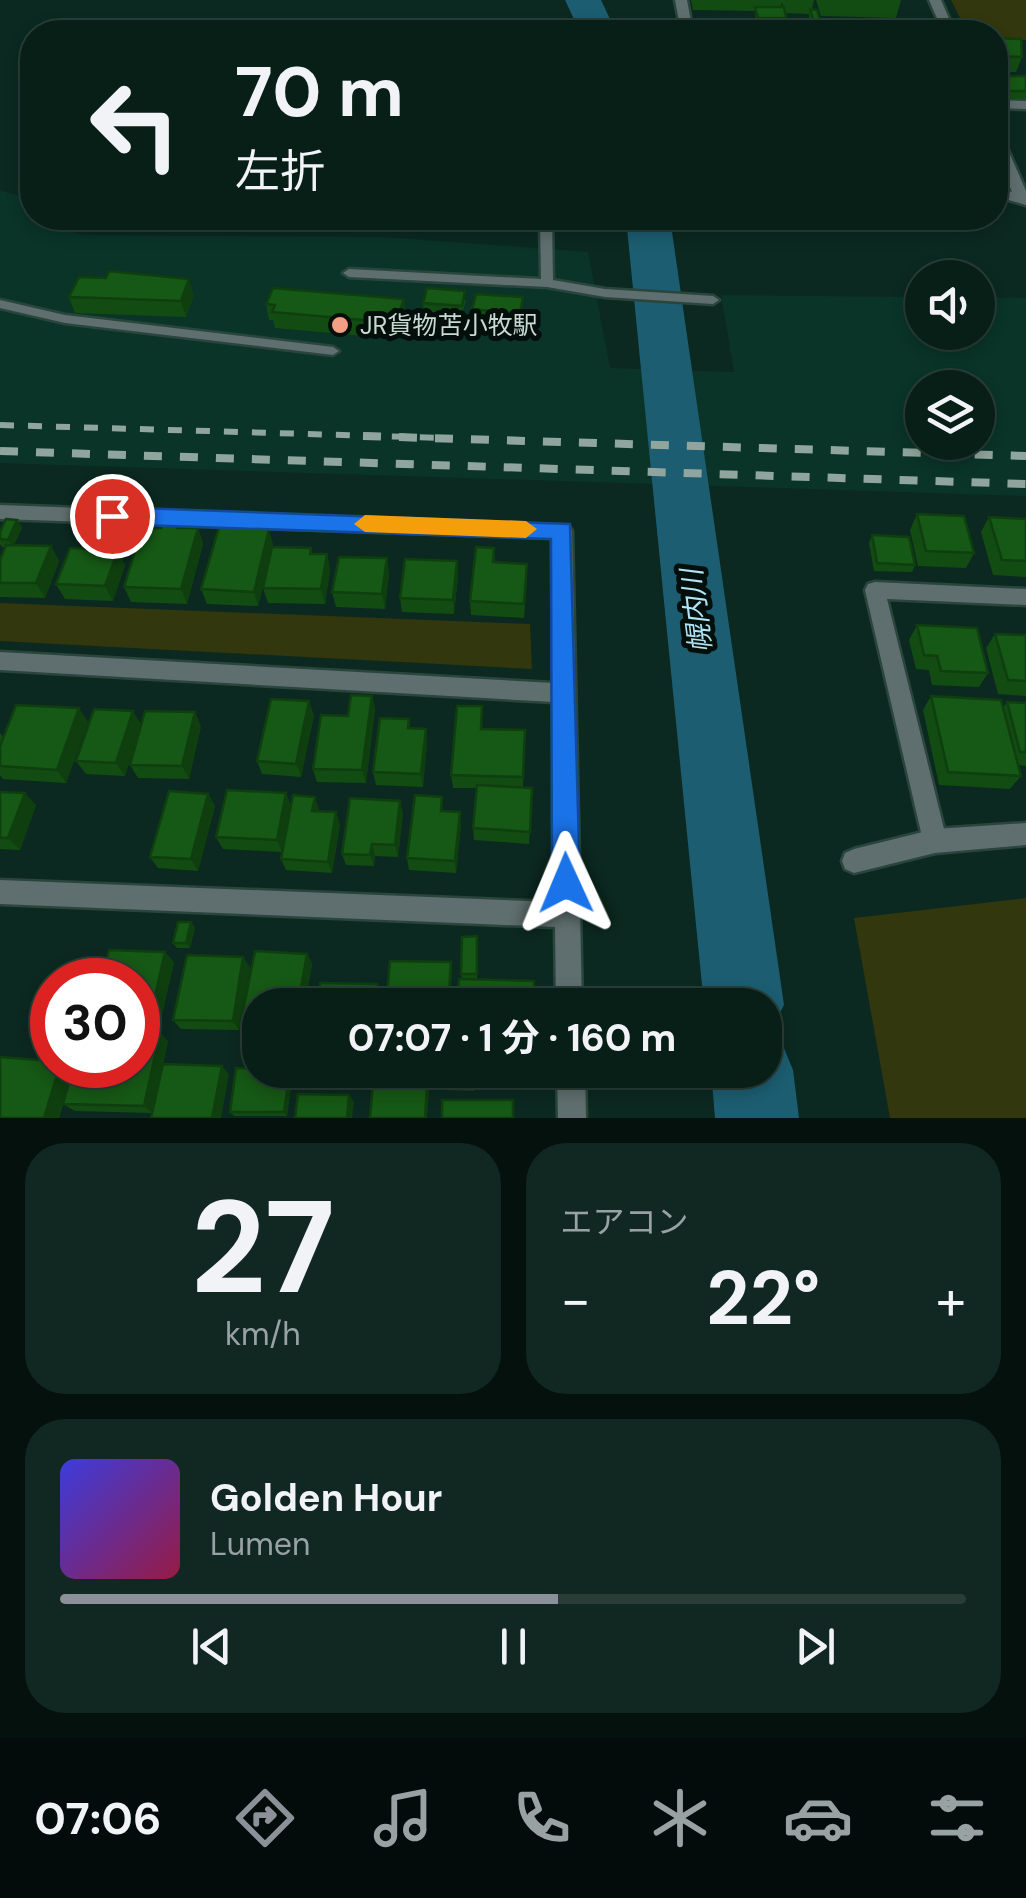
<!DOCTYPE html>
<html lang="ja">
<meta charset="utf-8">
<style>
body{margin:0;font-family:"DM Sans","Noto Sans JP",sans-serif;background:#112721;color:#f1f3f6;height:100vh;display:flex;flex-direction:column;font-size:38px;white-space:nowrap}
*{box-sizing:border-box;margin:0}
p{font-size:32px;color:#98a2a2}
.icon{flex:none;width:55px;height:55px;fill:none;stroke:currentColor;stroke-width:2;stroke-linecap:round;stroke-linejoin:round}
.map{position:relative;height:1118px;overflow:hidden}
.sheet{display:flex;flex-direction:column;gap:25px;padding:25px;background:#04110d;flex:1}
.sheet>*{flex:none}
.guide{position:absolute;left:20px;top:20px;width:988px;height:210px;border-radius:40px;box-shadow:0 5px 15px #0003,0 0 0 2px #293d37;background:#081f18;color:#f1f3f6;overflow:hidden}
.buttons{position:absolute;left:905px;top:260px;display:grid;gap:20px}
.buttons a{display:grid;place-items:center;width:90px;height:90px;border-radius:50%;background:#081f18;box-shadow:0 5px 15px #0003,0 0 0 2px #293d37;font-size:50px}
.speed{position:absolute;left:30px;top:958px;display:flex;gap:20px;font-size:50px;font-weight:700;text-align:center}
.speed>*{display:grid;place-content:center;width:130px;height:130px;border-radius:50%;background:#081f18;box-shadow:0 5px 15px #0003,0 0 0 2px #293d37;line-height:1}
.speed .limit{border:15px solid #d22;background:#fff;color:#111}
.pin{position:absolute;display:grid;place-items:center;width:85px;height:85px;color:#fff;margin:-42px;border:5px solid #fff;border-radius:50%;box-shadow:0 2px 10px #0007}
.me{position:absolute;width:110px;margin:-55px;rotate:359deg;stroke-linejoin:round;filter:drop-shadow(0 0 8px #0008)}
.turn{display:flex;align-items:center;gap:35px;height:210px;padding:0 50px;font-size:45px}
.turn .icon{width:130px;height:130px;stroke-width:2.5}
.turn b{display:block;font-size:70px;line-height:85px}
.big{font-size:75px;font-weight:700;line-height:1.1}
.sheet .widget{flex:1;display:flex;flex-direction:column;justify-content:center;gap:15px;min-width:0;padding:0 35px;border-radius:40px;background:#112721}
.sheet .dial{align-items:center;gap:0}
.dial b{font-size:130px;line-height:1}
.song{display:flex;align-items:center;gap:30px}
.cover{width:120px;height:120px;border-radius:15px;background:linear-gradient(135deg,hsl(240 70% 55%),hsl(340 70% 35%))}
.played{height:10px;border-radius:5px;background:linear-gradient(90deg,#8c9099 55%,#293d37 55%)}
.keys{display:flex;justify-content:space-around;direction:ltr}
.heat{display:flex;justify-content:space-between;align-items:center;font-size:55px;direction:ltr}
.sheet .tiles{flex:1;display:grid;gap:25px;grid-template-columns:1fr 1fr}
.widget:last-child{grid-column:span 2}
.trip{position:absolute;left:242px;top:988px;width:540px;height:100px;border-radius:40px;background:#081f18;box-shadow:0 5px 15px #0003,0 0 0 2px #293d37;font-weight:700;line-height:100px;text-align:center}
.tabs{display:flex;height:160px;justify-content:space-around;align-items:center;background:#030c0a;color:#98a2a2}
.tabs .icon{width:70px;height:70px}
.tabs .current{color:#8c9099}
.tabs b{font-size:45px;color:#f1f3f6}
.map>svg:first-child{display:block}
</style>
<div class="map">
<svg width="1026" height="1118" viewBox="0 0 1026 1118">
<rect width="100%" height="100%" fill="#0b2920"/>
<path fill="#0a3428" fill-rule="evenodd" d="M0,190L31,199L32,218L82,235L383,237L588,252L610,368L734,372L721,295L922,297V332H978V297L1026,298V496L0,463ZM922,388H978V442H922Z"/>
<g fill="#32370d">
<path d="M951,0H1026V40L995,39V32H967Z"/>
<path d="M0,603L530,624L532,669L0,641Z"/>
<path d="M1026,898V1118H890L854,918Z"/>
</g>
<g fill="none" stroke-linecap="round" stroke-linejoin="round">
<g fill="#1c5d71" fill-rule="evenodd">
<path d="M565,0H601L616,32H580Z"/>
<path d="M626,218H670L784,1005L768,1035L781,1041L793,1070L799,1118H715L711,1070H765V1005H704Z"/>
</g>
<g stroke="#29453c" stroke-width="5">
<g id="service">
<path d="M540,218H552L553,280L605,289L713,296L719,300L713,304L605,297L547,287L349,277L343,273L349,269L541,279Z"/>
<path d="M0,300L65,315L333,347L339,351L333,355L65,323L0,308Z"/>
</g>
</g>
<g stroke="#29453c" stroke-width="5">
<g id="minor">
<path d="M675,0H687L693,32H681Z"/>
<path d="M995,100L1026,101V109L995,108Z"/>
<path d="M0,505L569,526L572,531L582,1005H556L555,927L0,904V880L555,902L553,702L0,670V652L553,683L552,538L0,519Z"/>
<path d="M875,582L1026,589V605L887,599L947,841L944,849L935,853L926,849L923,841L865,590L868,584Z"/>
<path d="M557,1070H585L586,1118H558Z"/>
</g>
</g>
<g stroke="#29453c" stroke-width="5">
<g id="tertiary">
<path d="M929,0H941L955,32H943Z"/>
<path d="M995,132L1002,136L1026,191V205L995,196V187L1012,192L995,152Z"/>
<path d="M1026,823V845L935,853L854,873L845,869L842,861L845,853L854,849L935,829Z"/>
</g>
</g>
<use href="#service" fill="#5f6e6e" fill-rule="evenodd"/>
<use href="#minor" fill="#5f6e6e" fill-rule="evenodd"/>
<use href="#tertiary" fill="#5f6e6e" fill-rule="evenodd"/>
<path stroke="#90a59d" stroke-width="6" stroke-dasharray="14 14" stroke-linecap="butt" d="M0,425L446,438"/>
<g stroke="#90a59d" stroke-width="8" stroke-dasharray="18 18" stroke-linecap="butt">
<path d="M363,436L1026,456"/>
<path d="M0,451L1026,484"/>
</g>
</g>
<g fill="#134c12">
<path d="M691,0H814L812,9L828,32H788L791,19H809V14L785,13L782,2L781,7L786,18L785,26L756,25L755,11L693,10Z"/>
<path d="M816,0H901L896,18L821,16Z"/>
<path d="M995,38L1022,57L1016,72H995Z"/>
<path d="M1000,76H1026V99H1005L997,84Z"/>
<path d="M194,295L186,317L75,313L69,297Z"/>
<path d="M523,297L520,322L473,318L472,309Z"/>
<path d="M404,299L405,315L398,339L275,328L273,320H269L266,304Z"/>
<path d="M466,300L462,315L424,311L423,303Z"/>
<path d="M917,514L974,553L966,568L918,566L910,530Z"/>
<path d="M989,517L1026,519V577L993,575L981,532Z"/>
<path d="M17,520L22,528L14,545L59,561L45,598L0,597V560L5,547H2L0,544V532Z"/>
<path d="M183,528H198L203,544L187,604L131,602L124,587Z"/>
<path d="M872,535L915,565L912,572L874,571L869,543Z"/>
<path d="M273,544V547L311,548L312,554H327L330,570L325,604L268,603L263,588L269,563L258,606L207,604L201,589Z"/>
<path d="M494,548L495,562L527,579L524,618L471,615L470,601Z"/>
<path d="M118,550L125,565L113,601L65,599L56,584Z"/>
<path d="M389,573L385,609L336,607L332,592Z"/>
<path d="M458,576L454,614L402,612L400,598Z"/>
<path d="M917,625L988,673L979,687L932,685L929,670L916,669L909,640Z"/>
<path d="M995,634L1026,635V696L998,694L986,648Z"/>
<path d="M372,696L375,709L366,783L317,782L313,769L348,716Z"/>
<path d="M931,696L1003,708L1007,702L1026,703V766L1018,765L1021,776L1010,789L939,785L923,710Z"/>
<path d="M482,706V729L525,730L523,788H532L529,844L474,840L473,828L477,788H453L451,775Z"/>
<path d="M314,715L301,777L262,774L257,761Z"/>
<path d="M409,719L410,729L427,743L423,787L376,785L373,772Z"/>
<path d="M88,722L66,783L3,779L0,775V733L3,737Z"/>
<path d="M141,724L125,776L86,774L76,761Z"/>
<path d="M201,726L189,779L138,778L130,765Z"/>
<path d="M0,792L36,805L20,850L0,849Z"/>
<path d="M286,793L291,806L282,852L223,849L216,837Z"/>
<path d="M208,794L215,806L198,871L158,868L150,857Z"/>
<path d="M315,797L318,812H336L340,825L332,873L286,870L281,859Z"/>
<path d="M444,811L461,825L456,873L409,870L407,858Z"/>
<path d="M403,813L398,857L375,856L374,866L346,865L342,854Z"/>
<path d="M191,922L195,928L190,948H177L173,943Z"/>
<path d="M477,936V979H462L461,974Z"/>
<path d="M255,951L307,954L312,964L305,1005H260V1035L247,1034L240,1026Z"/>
<path d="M174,962L160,1023L138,1022V980Z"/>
<path d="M250,967L239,1030L181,1029L173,1020Z"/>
<path d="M168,1041L163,1064L229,1074L152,1113L75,1111L63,1104L70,1080L59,1118H0L72,1069Z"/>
<path d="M474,1070V1091L445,1090L444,1087Z"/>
<path d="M293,1072L287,1116H234L230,1112Z"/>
</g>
<g fill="#0f3e0f">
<path d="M189,279L194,295L186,317L181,301Z"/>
<path d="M404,299L405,315L398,339L396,323Z"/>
<path d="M17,520L22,528L13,547L8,540Z"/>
<path d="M198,528L203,544L187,604L181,589Z"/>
<path d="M269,529L273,544L258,606L254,592Z"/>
<path d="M51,546L59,561L45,598L36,583Z"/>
<path d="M118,550L125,565L113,601L105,586Z"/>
<path d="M327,554L330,570L325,604L321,589Z"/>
<path d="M387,558L389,573L385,609L382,594Z"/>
<path d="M457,561L458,576L454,614L453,600Z"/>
<path d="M372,696L375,709L366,783L362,770Z"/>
<path d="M309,701L314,715L301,777L296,764Z"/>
<path d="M79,708L88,722L66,783L57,770Z"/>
<path d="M133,711L141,724L125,776L116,763Z"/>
<path d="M195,712L201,726L189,779L182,766Z"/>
<path d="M426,729L427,743L423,787L421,774Z"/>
<path d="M25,793L36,805L20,850L8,838Z"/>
<path d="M286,793L291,806L282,852L277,840Z"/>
<path d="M208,794L215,806L198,871L191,859Z"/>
<path d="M315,797L319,810L316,824L312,811Z"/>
<path d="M400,801L403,813L398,857L395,845Z"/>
<path d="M336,812L340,825L332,873L328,862Z"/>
<path d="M460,812L461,825L456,873L455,861Z"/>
<path d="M372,844L375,856L374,866L370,855Z"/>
<path d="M191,922L195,928L190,948L186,943Z"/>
<path d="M165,952L174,962L160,1023L151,1014Z"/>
<path d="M307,954L312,964L305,1005H298Z"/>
<path d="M243,957L250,967L239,1030L233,1021Z"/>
<path d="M451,962L452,972L450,1005H448Z"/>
<path d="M377,984L380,994L379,1005H374Z"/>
<path d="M160,1032L168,1041L153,1113L144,1106Z"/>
<path d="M60,1065H66L73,1070L58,1118H44Z"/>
<path d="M222,1066L229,1074L221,1118H212Z"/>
<path d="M290,1070L293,1072L287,1116L284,1112Z"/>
<path d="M428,1073L430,1081L427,1118H425Z"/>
<path d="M349,1095L354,1102L352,1118H347Z"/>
</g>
<g fill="#165815" stroke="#0f3e0f" stroke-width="2.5">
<path d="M755,7H784L786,18H758Z"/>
<path d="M810,9L817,10L820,20L813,19Z"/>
<path d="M791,19L825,20L828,32H794Z"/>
<path d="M699,20L747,21L749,32H701Z"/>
<path d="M995,38L1021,39L1022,57L995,56Z"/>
<path d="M1000,76H1026V91H1008Z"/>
<path d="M109,271L189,279L181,301L69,297L79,277L106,278Z"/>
<path d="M273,288L404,299L396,323L272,312L275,305L266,304Z"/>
<path d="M427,288L465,291L462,306L423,303Z"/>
<path d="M476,294L523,297L520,314L472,309Z"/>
<path d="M917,514L964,516L974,553L926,551Z"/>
<path d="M989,517L1026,519V561L1002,560Z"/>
<path d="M6,519L17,520L8,540L0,539V532Z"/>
<path d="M163,521L180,522L178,528H198L181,589L124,587L142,528H161Z"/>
<path d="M219,527L269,529L254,592L201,589Z"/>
<path d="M872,535L909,537L915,565L877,563Z"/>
<path d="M6,545L51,546L36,583H0V560Z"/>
<path d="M272,547L311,548L310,554H327L321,589L263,588Z"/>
<path d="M476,547L494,548L493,562L527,564L524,604L470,601Z"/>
<path d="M70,548L118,550L105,586L56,584Z"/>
<path d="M339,557L387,558L382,594L332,592Z"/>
<path d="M405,559L457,561L453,600L400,598Z"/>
<path d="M917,625L977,628L988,673L941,671L937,656L924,655Z"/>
<path d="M995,634L1026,635V681L1008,680Z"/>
<path d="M351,695L372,696L362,770L313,769L321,715L348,716Z"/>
<path d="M931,696L1001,700L1021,776L948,772Z"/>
<path d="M271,699L309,701L296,764L257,761Z"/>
<path d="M1007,702L1026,703V752H1020Z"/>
<path d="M16,705L79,708L57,770L0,766V746Z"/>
<path d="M457,706H482L481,729L525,730L523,777L451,775Z"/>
<path d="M94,709L133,711L116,763L76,761Z"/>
<path d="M145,711L195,712L182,766L130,765Z"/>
<path d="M380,718L409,719L408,728L426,729L421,774L373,772Z"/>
<path d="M477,785L532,788L530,832L473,828Z"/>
<path d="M227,790L286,793L277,840L216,837Z"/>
<path d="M169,791L208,794L191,859L150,857Z"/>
<path d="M0,792L25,793L8,838H0Z"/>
<path d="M293,795L315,797L312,811L336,812L328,862L281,859Z"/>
<path d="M415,795L442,797L441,811L460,812L455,861L407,858Z"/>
<path d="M350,798L400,801L395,845L372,844L370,855L342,854Z"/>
<path d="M178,922H191L186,943H173Z"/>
<path d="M477,936V974H461L462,937Z"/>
<path d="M109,950L165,952L151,1014H138V980H101Z"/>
<path d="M255,951L307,954L298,1005H260V1027L240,1026Z"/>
<path d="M187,955L243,957L233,1021L173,1020Z"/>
<path d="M390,961L451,962L448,1005H386Z"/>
<path d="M459,979L534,981V1005H458Z"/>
<path d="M320,983L377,984L374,1005H317Z"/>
<path d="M138,1032H160L144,1106L63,1104L74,1065H138Z"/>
<path d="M0,1057L52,1061V1065H60L44,1118H0Z"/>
<path d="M163,1064L222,1066L212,1118H151Z"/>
<path d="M236,1068L290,1070L284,1112H230Z"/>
<path d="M445,1070H474V1087H444Z"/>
<path d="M374,1072L428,1073L425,1118H370Z"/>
<path d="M298,1094L349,1095L347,1118H295Z"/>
<rect x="442" y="1100" width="71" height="18"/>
</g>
<path fill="#1a73e8" stroke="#114b97" stroke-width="2.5" d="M112,507L570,524L580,883L576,893L566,897L556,893L552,883L551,539L112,524L101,516Z"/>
<path fill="#f59e0b" d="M365,515L526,521L537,529L526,538L365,532L354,524Z"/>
<circle fill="#f39f86" stroke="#040f0b" stroke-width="4" cx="340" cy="325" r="10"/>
<g text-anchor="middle" stroke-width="10" stroke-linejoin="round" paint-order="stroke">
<g font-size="25" fill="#c8d9d2" stroke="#040f0b" text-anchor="start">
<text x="360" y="334">JR貨物苫小牧駅</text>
</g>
<g font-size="28" font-style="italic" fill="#afe4f6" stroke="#040f0b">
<text transform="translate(696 611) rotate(-97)" y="10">幌内川</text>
</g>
</g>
</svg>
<div class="buttons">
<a><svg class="icon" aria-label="sound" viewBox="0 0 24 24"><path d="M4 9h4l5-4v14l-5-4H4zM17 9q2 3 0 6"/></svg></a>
<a><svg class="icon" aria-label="layers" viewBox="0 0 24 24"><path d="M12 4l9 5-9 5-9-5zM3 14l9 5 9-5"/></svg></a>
</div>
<div class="speed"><div class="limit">30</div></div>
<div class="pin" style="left:112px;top:516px;background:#d93025"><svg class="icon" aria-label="arrive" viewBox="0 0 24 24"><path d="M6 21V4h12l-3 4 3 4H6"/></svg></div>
<svg class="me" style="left:566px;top:883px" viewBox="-20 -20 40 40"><path d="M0-17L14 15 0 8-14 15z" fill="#1a73e8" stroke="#fff" stroke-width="4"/></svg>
<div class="trip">07:07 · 1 分 · 160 m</div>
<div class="guide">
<div class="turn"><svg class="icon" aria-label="left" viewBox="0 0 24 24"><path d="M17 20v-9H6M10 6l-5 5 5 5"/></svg><div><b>70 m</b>左折</div></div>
</div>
</div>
<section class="sheet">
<div class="tiles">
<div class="widget dial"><b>27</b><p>km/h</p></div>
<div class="widget"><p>エアコン</p>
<div class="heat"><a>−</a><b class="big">22°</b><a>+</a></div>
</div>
<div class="widget">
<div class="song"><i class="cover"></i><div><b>Golden Hour</b><p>Lumen</p></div></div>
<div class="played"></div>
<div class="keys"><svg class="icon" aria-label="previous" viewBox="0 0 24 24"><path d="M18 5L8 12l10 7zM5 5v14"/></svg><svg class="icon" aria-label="pause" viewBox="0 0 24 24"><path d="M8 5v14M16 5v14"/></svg><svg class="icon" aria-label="next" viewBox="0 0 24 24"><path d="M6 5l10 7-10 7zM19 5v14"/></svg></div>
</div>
</div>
</section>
<nav class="tabs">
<b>07:06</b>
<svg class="icon current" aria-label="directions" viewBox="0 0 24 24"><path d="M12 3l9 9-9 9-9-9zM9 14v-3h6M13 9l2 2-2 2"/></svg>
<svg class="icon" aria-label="music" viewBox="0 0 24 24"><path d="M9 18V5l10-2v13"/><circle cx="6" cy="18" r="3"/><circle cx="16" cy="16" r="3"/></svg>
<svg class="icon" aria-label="phone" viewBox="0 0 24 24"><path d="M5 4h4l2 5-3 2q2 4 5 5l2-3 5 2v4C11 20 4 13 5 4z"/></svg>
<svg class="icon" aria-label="climate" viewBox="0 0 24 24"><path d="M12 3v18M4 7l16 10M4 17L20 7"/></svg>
<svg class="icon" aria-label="car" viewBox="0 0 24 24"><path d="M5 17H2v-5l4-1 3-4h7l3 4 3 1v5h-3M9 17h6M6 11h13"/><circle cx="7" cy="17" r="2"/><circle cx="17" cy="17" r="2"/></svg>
<svg class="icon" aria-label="filters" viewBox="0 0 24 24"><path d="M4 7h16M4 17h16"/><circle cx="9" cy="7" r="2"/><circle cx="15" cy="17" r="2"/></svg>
</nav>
